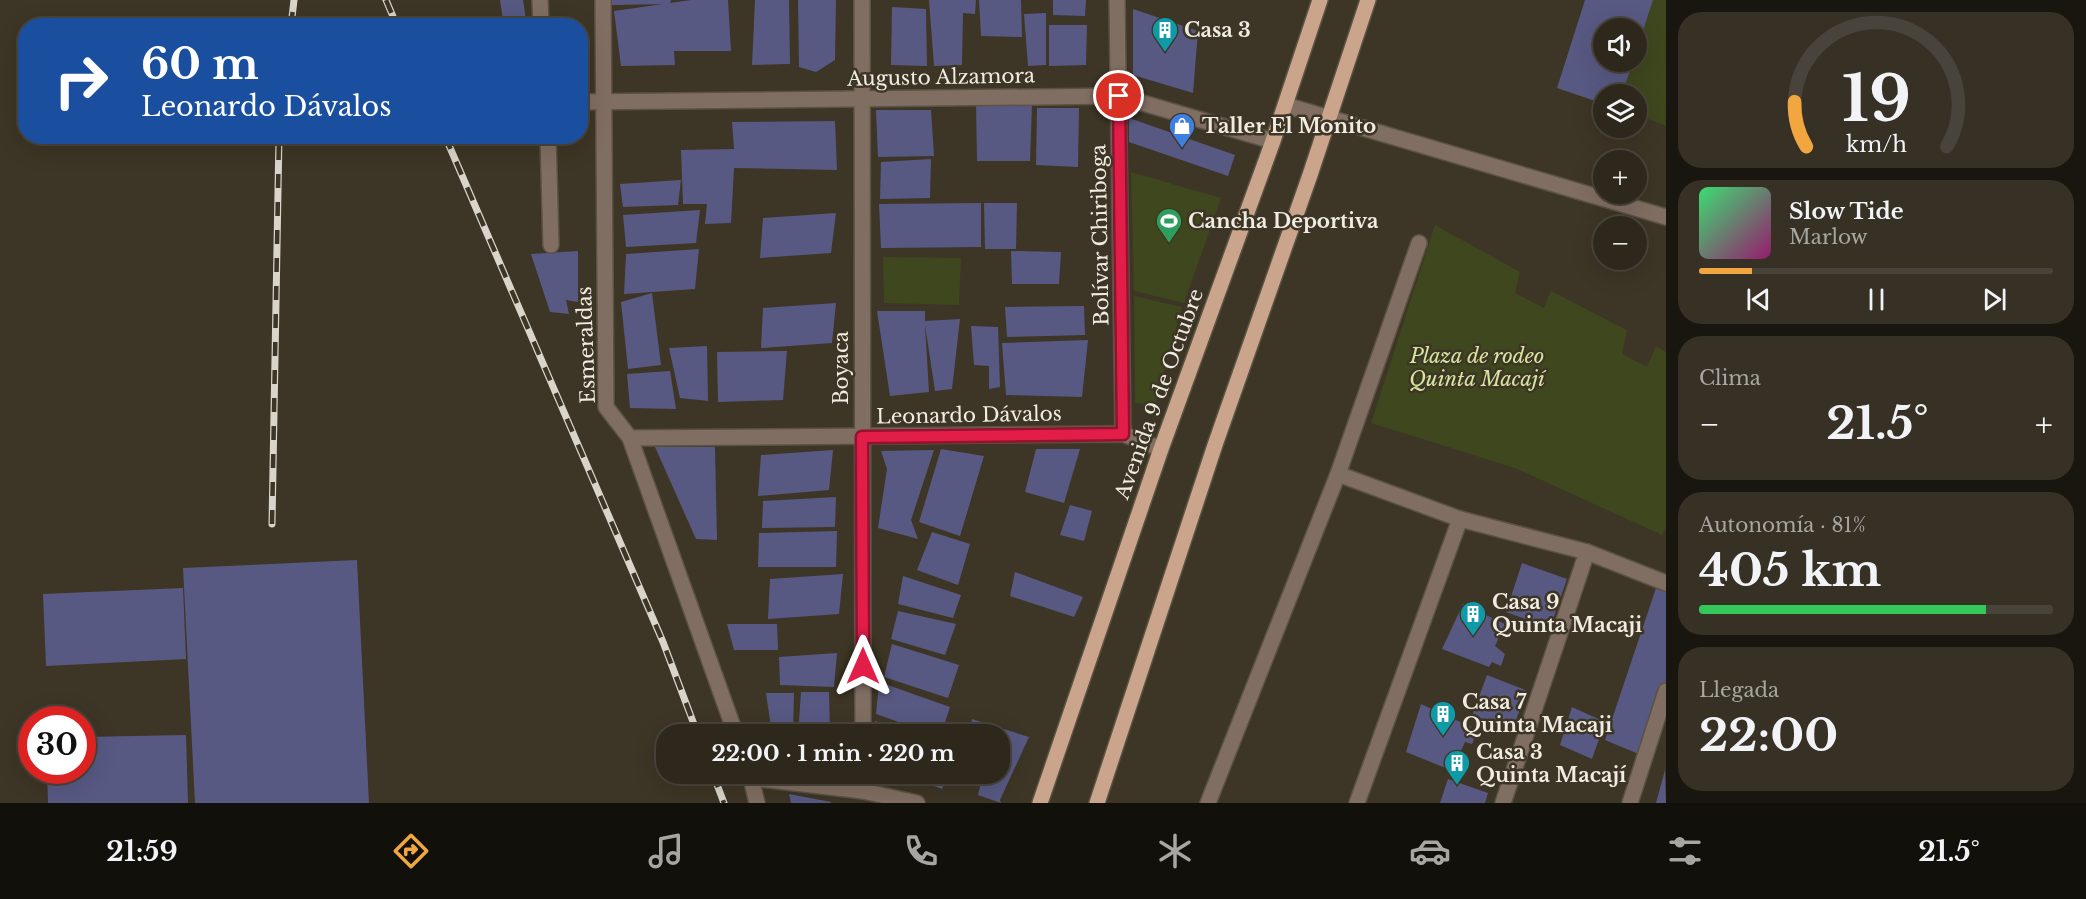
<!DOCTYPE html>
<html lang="es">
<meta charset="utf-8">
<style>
body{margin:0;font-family:"Libre Baskerville",serif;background:#363025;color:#f1f3f6;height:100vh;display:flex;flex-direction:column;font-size:22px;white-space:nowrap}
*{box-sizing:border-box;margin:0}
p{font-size:20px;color:#a7a6a3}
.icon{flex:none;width:33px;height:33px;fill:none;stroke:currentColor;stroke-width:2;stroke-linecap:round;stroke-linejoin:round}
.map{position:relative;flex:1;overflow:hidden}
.sheet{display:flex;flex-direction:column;gap:12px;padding:12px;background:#19160f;width:420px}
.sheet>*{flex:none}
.banner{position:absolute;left:18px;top:18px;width:570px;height:126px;border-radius:24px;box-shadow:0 6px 24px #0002,0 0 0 2px #49443b;background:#1a4fa0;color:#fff;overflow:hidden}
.controls{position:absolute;left:1593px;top:18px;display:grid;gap:12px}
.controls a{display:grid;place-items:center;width:54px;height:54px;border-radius:50%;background:#2e281c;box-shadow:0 6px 24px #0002,0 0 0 2px #49443b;font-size:30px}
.speed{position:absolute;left:18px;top:706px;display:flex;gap:12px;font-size:30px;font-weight:700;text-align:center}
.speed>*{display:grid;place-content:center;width:78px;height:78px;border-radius:50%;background:#2e281c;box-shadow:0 6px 24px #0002,0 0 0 2px #49443b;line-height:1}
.speed .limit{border:9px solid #d22;background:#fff;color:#111}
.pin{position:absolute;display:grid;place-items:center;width:51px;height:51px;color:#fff;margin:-26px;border:3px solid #fff;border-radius:50%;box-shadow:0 2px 6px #0007}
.me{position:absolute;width:66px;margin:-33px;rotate:0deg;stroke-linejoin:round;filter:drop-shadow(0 0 4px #0008)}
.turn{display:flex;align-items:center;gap:21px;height:126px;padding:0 24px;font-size:27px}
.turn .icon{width:78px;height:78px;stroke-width:2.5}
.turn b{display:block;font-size:42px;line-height:51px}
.big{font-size:45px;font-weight:700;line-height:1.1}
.sheet .card{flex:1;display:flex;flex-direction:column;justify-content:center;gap:9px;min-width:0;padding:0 21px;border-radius:24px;background:#363025}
.sheet .dial{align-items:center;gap:0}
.dial svg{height:156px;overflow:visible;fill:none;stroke:#49443b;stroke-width:7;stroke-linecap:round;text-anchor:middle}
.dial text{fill:#f1f3f6;stroke:none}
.song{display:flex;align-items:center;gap:18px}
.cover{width:72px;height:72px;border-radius:9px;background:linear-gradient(135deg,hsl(140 70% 55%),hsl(320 70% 35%))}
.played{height:6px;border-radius:3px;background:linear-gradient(90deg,#f1a640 15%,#49443b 15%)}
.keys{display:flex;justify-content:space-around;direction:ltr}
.heat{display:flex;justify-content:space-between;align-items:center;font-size:33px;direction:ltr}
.charge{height:9px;border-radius:4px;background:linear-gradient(90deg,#34c759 81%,#49443b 0)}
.trip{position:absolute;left:656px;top:724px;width:354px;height:60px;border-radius:24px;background:#2e281c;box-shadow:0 6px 24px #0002,0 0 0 2px #49443b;font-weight:700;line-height:60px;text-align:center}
.tab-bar{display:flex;height:96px;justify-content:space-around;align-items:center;background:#12100b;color:#a7a6a3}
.tab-bar .icon{width:42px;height:42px}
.tab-bar .on{color:#f1a640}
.tab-bar b{font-size:27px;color:#f1f3f6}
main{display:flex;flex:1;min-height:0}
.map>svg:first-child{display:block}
</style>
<main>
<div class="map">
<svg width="1666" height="803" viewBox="0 0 1666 803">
<rect width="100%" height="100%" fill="#3d3525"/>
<g fill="#3f471e">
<path d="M1653,0H1666V126L1637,115L1636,94H1622L1633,62H1636L1637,50Z"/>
<path d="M1131,172L1221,198L1184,303L1134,291Z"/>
<path d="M1435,225L1520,272L1515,293L1544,308L1551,291L1627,330L1622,354L1647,367L1656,346L1666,352V527L1662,535L1515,468L1371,423Z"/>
<path d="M883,257L961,258L959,305L884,303Z"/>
<path d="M1134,296L1182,307L1155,405L1135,403Z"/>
</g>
<g fill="#585983">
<path d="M500,0H523L527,26H504Z"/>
<path d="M612,0H671L670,4L612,5Z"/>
<path d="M691,0H728L731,51H674L675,65L621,66L614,11Z"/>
<path d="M755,0H789L790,64L752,65Z"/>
<path d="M798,0H836L835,60L816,72L799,67Z"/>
<path d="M929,0H976L975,14L963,13L962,65L934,66Z"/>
<path d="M979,0H1021L1022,37L981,36Z"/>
<path d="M1053,0H1086L1085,16L1053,15Z"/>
<path d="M1585,0H1653L1637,49L1636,28H1604V62H1633L1622,94H1604V104L1557,88Z"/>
<path d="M892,7L926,9L927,66L891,65Z"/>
<path d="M1133,9L1198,31L1193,93L1133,75Z"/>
<path d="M1046,13V65L1028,66L1024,14Z"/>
<path d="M1049,25H1087L1086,65L1049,66Z"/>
<path d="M976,104H1032L1030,161H977Z"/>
<path d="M1037,108H1079L1078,167L1036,165Z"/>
<path d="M876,110H931L934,156L878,157Z"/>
<path d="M1129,118L1235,155L1228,176L1129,142Z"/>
<path d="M835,121L837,170L734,168L731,223L705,224L707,204H683L681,150L734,149L732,122Z"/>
<path d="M931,159L930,198L880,199L881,162Z"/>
<path d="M681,180L678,205L623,207L620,184Z"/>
<path d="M981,203V247L881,248L879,204Z"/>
<path d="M984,203H1017L1016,249H985Z"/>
<path d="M700,210L696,243L626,247L623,215Z"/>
<path d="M836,213L831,253L760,258L763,218Z"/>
<path d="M699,249L695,289L624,294L626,254Z"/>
<path d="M578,251V302L566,300L569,314L550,312L531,254Z"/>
<path d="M1011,251L1061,252L1059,284H1012Z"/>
<path d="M652,293L661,365L628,369L621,302Z"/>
<path d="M836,303L832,343L761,348L763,308Z"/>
<path d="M1084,306L1085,335L1007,337L1005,307Z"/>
<path d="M877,311H925V321L960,319L952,389L935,391L925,325L929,392L890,396Z"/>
<path d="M971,326L998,327L1000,387L989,389V366L974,365Z"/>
<path d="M1088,340L1082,397L1006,395L1002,343Z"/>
<path d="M707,346L708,401L680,398L669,348Z"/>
<path d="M787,351L783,400L718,402L717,352Z"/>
<path d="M670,371L676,409L630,408L627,374Z"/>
<path d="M655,447H715L717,540L696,539Z"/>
<path d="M941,449L984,456L960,536L919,522Z"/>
<path d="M1036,449H1080L1064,503L1025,492Z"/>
<path d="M833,450L829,490L758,496L761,455Z"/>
<path d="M934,450L911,520L918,539L878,528L887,469L881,451Z"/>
<path d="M836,497L835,527L762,528L763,501Z"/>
<path d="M1070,505L1092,511L1084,541L1060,535Z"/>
<path d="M837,531L836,567H758L759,533Z"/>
<path d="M932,532L970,544L958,585L917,570Z"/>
<path d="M357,560L369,803H195L183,568Z"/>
<path d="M1522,563L1567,579L1550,628L1506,612Z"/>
<path d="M1015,572L1083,597L1074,617L1010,596Z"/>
<path d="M843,574L839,614L768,619L770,579Z"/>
<path d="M903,576L961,595L953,618L898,604Z"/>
<path d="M183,588L186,659L46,666L43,594Z"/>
<path d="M1656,588L1666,591V682L1641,755L1605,740Z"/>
<path d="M1463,604L1513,628L1508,639L1500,635L1495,646L1505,654L1501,666L1492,662L1489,667L1442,649Z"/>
<path d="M898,611L956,624L945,655L891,639Z"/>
<path d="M727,624H777L778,650H734Z"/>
<path d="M892,644L959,665L948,698L884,677Z"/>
<path d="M837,653L834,687L780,685L779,657Z"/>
<path d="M1487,675L1528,691L1511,731L1472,716Z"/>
<path d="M879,682L950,707L941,735H935L876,714Z"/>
<path d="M801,692H829L830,735H798Z"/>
<path d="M766,693H794L793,735L772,734Z"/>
<path d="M1421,704L1471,727L1469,729L1477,732L1472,744L1465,742L1460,753L1466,758L1462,770L1457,768L1453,771L1406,752Z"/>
<path d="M1572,707L1605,722L1592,759L1560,745Z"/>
<path d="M972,719L1029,737L1000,800L1001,803L978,795L983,774H999V735H969Z"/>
<path d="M875,721L912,730L911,735H875Z"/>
<path d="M186,735L188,803H48L47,771H82V737Z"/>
<path d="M1665,770L1666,803H1656Z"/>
<path d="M912,774H948L942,789L911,777Z"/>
<path d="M1448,779L1488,793L1485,803H1440Z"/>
<path d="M789,794L831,802V803H791Z"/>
</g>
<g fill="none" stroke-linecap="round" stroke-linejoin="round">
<g stroke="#5a5243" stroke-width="18">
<g id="minor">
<path d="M540,0L541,26"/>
<path d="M603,0L606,407L630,438L736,735"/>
<path d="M862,0L863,735"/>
<path d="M1117,0L1123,434"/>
<path d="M580,102L1119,96L1273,141"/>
<path d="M1285,105L1666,217"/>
<path d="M548,136L551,245"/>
<path d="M630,438L1123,434L1161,449"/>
<path d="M1338,474L1460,519L1587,552L1666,583"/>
<path d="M750,774L757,803"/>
<path d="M863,774V791"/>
<path d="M751,778L863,791L917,803"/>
<path d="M1208,803L1338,474L1419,243"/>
<path d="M1357,803L1460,519"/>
<path d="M1503,803L1587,552"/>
<path d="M1630,803L1666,691"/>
</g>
</g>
<g stroke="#5a5243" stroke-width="18">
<g id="major">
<path d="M1040,803L1161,449L1273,141L1320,0"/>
<path d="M1097,803L1215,445L1310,175L1368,0"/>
</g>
</g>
<use href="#minor" stroke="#816e62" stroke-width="15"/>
<use href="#major" stroke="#cba58b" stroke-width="15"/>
<g stroke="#dad5ca" stroke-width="7">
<g id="rail">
<path d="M386,0L397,26"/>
<path d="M291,26L294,0"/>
<path d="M445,136L663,642L698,735"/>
<path d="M272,524L279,136"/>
<path d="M713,774L724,803"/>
</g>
</g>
<use href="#rail" stroke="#3d3525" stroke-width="4.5" stroke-dasharray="14" stroke-linecap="butt"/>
</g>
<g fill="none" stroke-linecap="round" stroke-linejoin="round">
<g stroke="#92132f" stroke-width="15">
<path id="route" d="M863,666L862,437L1123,434L1119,96"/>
</g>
<use href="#route" stroke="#e11d48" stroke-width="10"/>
</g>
<defs>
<g id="building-pin" transform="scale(1.35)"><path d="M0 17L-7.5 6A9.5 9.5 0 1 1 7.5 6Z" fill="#0f9aa8" stroke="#3d3525"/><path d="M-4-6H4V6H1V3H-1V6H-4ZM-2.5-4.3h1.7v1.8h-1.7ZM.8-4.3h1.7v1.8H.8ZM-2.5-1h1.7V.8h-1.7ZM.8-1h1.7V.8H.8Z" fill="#fff"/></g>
<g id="shop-pin" transform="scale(1.35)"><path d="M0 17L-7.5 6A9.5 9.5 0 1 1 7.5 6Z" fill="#3f7fe0" stroke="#3d3525"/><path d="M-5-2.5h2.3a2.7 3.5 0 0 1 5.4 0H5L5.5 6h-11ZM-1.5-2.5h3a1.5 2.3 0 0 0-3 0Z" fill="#fff"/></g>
<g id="stadium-pin" transform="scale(1.35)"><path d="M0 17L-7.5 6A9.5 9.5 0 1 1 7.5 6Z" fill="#2e9e5b" stroke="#3d3525"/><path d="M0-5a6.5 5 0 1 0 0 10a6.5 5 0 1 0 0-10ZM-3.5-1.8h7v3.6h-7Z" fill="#fff"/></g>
</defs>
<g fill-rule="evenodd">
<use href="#building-pin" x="1165" y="30"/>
<use href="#shop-pin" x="1182" y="126"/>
<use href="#stadium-pin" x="1169" y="221"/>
<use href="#building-pin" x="1473" y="614"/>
<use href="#building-pin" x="1443" y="714"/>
<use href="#building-pin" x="1457" y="763"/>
</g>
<g text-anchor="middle" stroke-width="5" stroke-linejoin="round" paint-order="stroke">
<g font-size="20" font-weight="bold" fill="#f1ece2" stroke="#3d3525" text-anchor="start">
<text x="1184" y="37">Casa 3</text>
<text x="1202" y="133">Taller El Monito</text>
<text x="1188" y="228">Cancha Deportiva</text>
<text x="1492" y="609">Casa 9<tspan x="1492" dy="23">Quinta Macaji</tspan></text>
<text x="1462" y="709">Casa 7<tspan x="1462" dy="23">Quinta Macaji</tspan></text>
<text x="1476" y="759">Casa 3<tspan x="1476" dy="23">Quinta Macají</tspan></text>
</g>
<g font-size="20" fill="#f1ece2" stroke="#3d3525">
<text transform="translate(941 77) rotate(-1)" y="7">Augusto Alzamora</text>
<text transform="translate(1100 235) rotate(-91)" y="7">Bolívar Chiriboga</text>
<text transform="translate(586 345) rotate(-92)" y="7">Esmeraldas</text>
<text transform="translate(841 368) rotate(-90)" y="7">Boyaca</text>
<text transform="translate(1159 394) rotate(-70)" y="7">Avenida 9 de Octubre</text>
<text transform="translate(969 415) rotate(-1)" y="7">Leonardo Dávalos</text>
</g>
<g font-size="20" font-style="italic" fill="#d6e79d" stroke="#3d3525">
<text x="1477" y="363">Plaza de rodeo<tspan x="1477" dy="23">Quinta Macají</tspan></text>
</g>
</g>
</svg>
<div class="controls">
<a><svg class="icon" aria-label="sound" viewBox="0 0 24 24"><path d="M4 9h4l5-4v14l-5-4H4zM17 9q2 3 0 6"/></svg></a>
<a><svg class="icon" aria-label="layers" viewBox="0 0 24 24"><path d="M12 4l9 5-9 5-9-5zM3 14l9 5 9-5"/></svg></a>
<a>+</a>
<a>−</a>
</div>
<div class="speed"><div class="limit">30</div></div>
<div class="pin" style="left:1119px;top:96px;background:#d93025"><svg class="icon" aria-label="arrive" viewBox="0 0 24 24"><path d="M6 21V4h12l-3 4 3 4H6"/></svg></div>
<svg class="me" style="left:863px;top:666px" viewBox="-20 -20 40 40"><path d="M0-17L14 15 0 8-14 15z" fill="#e11d48" stroke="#fff" stroke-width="4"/></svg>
<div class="trip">22:00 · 1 min · 220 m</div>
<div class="banner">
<div class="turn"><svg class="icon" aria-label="right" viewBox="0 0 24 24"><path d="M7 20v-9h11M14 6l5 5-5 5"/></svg><div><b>60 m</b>Leonardo Dávalos</div></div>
</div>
</div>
<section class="sheet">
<div class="card dial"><svg viewBox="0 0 100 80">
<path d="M14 69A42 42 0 1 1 86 69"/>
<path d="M14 69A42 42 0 0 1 8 46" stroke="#f1a640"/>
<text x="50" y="56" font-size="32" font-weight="700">19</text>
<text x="50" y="72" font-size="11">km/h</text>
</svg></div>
<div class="card">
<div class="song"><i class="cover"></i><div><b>Slow Tide</b><p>Marlow</p></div></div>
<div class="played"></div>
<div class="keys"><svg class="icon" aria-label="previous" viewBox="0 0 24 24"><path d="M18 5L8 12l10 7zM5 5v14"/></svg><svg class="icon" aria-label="pause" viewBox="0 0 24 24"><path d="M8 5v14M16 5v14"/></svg><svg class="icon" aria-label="next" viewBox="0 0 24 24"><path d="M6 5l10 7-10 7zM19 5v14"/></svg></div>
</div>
<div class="card"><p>Clima</p>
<div class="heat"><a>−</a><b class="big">21.5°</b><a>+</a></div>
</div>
<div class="card"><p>Autonomía · 81%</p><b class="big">405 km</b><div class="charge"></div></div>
<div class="card"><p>Llegada</p><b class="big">22:00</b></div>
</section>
</main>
<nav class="tab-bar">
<b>21:59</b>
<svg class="icon on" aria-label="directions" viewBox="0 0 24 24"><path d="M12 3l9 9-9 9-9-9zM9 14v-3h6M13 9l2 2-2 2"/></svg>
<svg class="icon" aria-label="music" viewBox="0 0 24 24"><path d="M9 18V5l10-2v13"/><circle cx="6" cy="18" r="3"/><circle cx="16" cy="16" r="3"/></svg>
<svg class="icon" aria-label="phone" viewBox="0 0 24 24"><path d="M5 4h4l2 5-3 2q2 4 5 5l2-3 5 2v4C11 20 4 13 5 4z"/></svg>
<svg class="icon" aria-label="climate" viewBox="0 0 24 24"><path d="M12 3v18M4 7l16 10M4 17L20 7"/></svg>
<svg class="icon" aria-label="car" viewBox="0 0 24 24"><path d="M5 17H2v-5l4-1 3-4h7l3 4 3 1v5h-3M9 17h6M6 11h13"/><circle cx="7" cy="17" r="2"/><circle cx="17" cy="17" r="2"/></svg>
<svg class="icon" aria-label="filters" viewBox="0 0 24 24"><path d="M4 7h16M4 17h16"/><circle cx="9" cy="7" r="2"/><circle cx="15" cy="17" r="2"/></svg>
<b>21.5°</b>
</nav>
